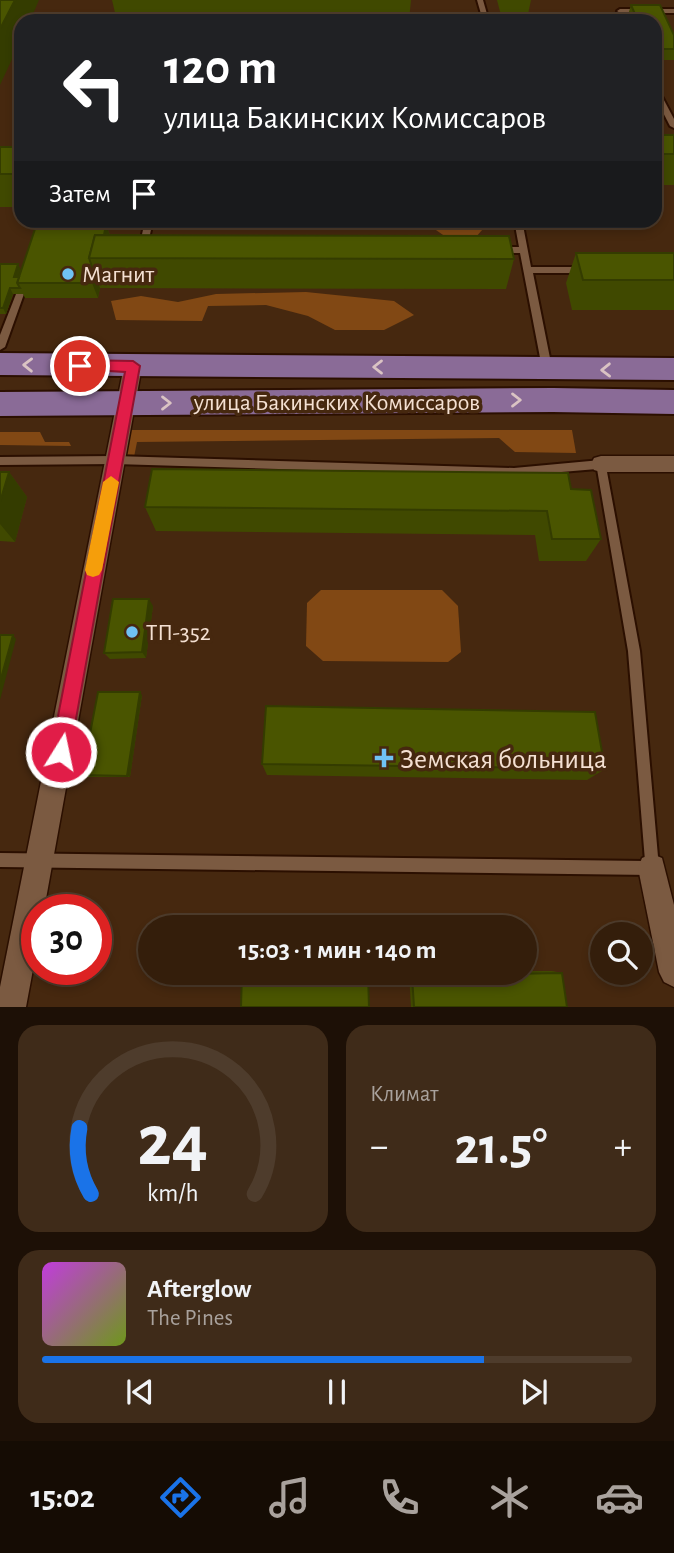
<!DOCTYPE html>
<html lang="ru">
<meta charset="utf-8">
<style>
body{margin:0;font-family:"Alegreya Sans",sans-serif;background:#3f2b19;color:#f1f3f6;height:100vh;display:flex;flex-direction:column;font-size:26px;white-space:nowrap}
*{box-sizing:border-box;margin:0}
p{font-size:23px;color:#a9a29d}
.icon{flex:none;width:38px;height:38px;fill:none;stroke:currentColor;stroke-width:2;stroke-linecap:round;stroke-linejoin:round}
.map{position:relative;height:1007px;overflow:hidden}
.side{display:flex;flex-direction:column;gap:18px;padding:18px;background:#1d1006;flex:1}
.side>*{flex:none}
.banner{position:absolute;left:14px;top:14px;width:648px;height:214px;border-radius:21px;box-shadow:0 4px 10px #0003,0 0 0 2px #4e3c2c;background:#202124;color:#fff;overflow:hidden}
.fabs{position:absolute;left:590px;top:922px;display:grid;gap:14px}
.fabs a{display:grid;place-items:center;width:63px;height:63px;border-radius:50%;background:#341e0b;box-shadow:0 4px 10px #0003,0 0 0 2px #4e3c2c;font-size:35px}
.speed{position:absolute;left:21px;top:894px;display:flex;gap:14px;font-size:35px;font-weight:700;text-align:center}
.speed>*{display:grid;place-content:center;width:91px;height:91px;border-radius:50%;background:#341e0b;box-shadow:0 4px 10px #0003,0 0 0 2px #4e3c2c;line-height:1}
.speed .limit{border:10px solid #d22;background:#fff;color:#111}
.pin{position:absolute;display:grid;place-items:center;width:60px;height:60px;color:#fff;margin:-30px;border:4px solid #fff;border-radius:50%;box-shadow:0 2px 7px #0007}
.me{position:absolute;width:77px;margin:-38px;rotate:10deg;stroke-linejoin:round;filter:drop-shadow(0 0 5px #0008)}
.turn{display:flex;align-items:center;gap:24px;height:147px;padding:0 35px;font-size:32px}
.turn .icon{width:91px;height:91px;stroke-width:2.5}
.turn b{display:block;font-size:49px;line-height:60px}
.then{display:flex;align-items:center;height:66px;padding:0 35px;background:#0003;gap:14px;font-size:26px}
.big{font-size:52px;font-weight:600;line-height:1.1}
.side .tile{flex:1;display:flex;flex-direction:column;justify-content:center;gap:10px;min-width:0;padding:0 24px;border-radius:21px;background:#3f2b19}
.side .dial{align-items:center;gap:0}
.dial svg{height:182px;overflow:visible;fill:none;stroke:#4e3c2c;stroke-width:7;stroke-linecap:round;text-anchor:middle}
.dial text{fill:#f1f3f6;stroke:none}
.song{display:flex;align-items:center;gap:21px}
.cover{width:84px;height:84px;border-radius:10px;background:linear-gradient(135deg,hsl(290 70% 55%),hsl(80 70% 35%))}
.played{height:7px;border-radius:4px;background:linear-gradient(90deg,#1a73e8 75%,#4e3c2c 75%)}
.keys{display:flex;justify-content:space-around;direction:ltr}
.heat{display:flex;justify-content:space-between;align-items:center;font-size:38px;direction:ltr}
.side .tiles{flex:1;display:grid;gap:18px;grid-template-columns:1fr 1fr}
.tile:last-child{grid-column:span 2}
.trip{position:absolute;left:138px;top:915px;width:399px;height:70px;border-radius:35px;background:#341e0b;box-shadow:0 4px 10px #0003,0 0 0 2px #4e3c2c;font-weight:600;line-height:70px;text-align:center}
.menu{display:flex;height:112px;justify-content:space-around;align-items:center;background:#150c04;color:#a9a29d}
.menu .icon{width:49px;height:49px}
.menu .on{color:#1a73e8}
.menu b{font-size:32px;color:#f1f3f6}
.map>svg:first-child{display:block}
</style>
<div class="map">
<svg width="674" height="1007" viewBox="0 0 674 1007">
<rect width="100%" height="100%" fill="#46280f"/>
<g fill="#814814">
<path d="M491,220L475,238L446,237L423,221Z"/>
<path d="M306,292L394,301L414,315L384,330H335L308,316L266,305L208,306L202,321L116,320L111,301L141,296L178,302L216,294Z"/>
<path d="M131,430H572L576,453L515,452L499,438L137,442L134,457L126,458Z"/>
<path d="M0,432H40L45,442H69L71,446L0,445Z"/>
<path d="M321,590H442L458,606L461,652L448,662L323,661L306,646L307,603Z"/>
</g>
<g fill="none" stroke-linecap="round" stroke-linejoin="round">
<g stroke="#2b0f00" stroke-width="4">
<g id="service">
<path d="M477,0H483L489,21H483Z"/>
<path d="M674,9V13H620L617,11L620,9Z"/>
<path d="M654,85L657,87L674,119V128L670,126L654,95Z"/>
<path d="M145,220H153L147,249L143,252L139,249Z"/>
<path d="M514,220H522L531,267H584L588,270L584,273H533L552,368L547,372L542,368L520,253H500L496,250L500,247H519Z"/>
<path d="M20,291L24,294L5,347L0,350V335L16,294Z"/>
<path d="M115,456L514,468L601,460L605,461L640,651L659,868L657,873L652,875L0,867V853L645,861L628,651L597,469L514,476L115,464L0,465V457Z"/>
</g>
</g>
<g stroke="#2b0f00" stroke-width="3">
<g id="minor">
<path d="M133,359L140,361L142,366L44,910H37V948L26,1007H0V987L124,366L126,361Z"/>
<path d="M601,456H674V472H601L594,470L591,464L594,458Z"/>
<path d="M652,854L662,858L674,905V987L664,982L659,972L638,868L642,858Z"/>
</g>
</g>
<g stroke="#2b0f00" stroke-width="4">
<g id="primary">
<path d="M0,353L674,358V380L0,375Z"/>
<path d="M553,388L674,390V414L553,412L0,416V392Z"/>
</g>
</g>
<use href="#service" fill="#7b5a41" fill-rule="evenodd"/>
<use href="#minor" fill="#7b5a41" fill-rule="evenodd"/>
<use href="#primary" fill="#8a6b97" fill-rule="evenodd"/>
</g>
<g fill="#404900">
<path d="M112,0H411L409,21H117Z"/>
<path d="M497,0H531L527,19H502Z"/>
<path d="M631,5H660L674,35V60H654V21H630L628,15Z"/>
<rect x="654" y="135" width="20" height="50"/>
<rect x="0" y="147" width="21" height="60"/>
<path d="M106,225L110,235L514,259L506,289L100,288L98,298H25L23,294H13L6,314H0V264L21,270L18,277Z"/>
<path d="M576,253H674V310H572L566,283Z"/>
<path d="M0,472H9L27,497L15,542L0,541Z"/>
<path d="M571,489L601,539L586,561H539L535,535L156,531L145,507Z"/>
<path d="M153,606L146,658L110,659L104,653Z"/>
<path d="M142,695L130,777H86L82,775Z"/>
<path d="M262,764L605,769L587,780L267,775Z"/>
<path d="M525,971H552L562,973L567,1007H411L409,974L525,973Z"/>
</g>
<g fill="#343c00">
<path d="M15,0H39L30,21H21V40L0,85V29Z"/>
<path d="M106,225L112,241L98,258Z"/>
<path d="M18,264L21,270L16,283L14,277Z"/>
<path d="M94,273L100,288L98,298L92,283Z"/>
<path d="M10,288L13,294L6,314L3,308Z"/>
<path d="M9,472L27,497L15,542L0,524V502Z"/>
<path d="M149,599L153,606L146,658L142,652Z"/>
<path d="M13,635L16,639L0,700V682Z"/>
<path d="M140,692L142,695L130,777L127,776Z"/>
</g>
<g fill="#4a5500" stroke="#343c00" stroke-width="2">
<path d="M0,0H15L0,29Z"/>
<path d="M631,5H660L674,35V49H654V21H638Z"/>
<rect x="654" y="135" width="20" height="19"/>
<rect x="0" y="147" width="21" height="27"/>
<path d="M106,225L104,235H95L89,258L94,273L92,283H17L36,226Z"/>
<path d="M95,235L509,236L514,259L89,258Z"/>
<path d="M576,253H674V280H583Z"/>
<path d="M0,264H18L14,277H19L17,283L20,288H10L3,308H0Z"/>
<path d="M152,469L568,473L571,489L591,490L601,539H552L547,511L145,507Z"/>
<path d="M0,472H9L0,502Z"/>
<path d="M113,599H149L142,652L104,653Z"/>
<path d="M0,635H13L0,682Z"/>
<path d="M98,692H140L127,776L82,775Z"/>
<path d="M266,706L595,712L605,769L262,764Z"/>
<path d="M242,973H368L369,1007H241Z"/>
<path d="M562,973L567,1007H414L412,976Z"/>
</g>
<defs><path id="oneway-chevron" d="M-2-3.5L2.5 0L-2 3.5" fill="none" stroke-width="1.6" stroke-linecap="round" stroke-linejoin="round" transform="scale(1.75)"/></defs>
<g stroke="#dac3c3">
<use href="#oneway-chevron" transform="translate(28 365) rotate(-179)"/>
<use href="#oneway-chevron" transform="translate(378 367) rotate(-180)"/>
<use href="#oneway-chevron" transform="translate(606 370) rotate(179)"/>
<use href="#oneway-chevron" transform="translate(516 400)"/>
<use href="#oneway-chevron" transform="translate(166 403)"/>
</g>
<path fill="#e11d48" stroke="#92132f" stroke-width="2" d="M80,360L133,361L140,366L70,752L67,759L61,762L54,759L51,752L125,372L75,369V362Z"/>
<path fill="#f59e0b" d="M111,476L119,482L102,570L99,575L93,577L87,575L85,570L103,482Z"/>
<g fill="#70c2f4" stroke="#46280f" stroke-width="2.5">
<circle cx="68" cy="274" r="7"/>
<circle cx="132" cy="632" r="7"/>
<path d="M380.5 747.5h7v7h7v7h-7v7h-7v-7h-7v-7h7z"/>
</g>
<g text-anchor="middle" stroke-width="7" stroke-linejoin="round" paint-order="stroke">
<g font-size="24" fill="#f4e0d2" stroke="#46280f" text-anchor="start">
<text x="82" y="282">Магнит</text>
<text x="146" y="640">ТП-352</text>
</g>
<g font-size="24" fill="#f4e0d2" stroke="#46280f">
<text x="337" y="410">улица Бакинских Комиссаров</text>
</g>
<g font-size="28" fill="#f4e0d2" stroke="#46280f" text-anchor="start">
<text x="400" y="768">Земская больница</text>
</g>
</g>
</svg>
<div class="fabs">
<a><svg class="icon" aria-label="search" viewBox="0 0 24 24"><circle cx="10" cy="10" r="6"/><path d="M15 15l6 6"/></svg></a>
</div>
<div class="speed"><div class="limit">30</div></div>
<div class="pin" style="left:80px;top:366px;background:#d93025"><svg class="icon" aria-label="arrive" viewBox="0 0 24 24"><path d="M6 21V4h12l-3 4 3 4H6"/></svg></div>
<svg class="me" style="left:61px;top:752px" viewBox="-20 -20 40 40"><circle r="17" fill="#e11d48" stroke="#fff" stroke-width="3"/><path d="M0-11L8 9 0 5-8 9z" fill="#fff"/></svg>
<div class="trip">15:03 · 1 мин · 140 m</div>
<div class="banner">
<div class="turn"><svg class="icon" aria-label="left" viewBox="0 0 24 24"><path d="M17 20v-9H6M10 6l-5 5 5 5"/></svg><div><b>120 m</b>улица Бакинских Комиссаров</div></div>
<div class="then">Затем<svg class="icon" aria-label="arrive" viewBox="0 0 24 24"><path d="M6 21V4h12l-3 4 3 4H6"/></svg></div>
</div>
</div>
<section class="side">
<div class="tiles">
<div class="tile dial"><svg viewBox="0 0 100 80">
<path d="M14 69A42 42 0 1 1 86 69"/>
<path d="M14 69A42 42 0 0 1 9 40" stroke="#1a73e8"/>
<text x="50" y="56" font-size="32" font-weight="700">24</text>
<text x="50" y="72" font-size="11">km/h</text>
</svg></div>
<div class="tile"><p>Климат</p>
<div class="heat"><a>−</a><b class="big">21.5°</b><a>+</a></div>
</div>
<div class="tile">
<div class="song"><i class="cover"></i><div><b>Afterglow</b><p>The Pines</p></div></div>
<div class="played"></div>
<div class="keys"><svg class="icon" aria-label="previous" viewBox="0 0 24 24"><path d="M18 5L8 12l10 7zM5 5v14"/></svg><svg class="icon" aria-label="pause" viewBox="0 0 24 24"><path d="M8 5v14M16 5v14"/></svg><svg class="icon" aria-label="next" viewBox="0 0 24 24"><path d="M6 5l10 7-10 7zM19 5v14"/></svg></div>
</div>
</div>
</section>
<nav class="menu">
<b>15:02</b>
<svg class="icon on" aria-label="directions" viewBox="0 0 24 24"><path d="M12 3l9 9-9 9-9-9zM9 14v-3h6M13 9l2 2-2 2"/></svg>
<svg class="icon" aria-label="music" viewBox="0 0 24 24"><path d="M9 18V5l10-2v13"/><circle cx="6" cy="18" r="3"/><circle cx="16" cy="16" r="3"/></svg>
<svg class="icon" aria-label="phone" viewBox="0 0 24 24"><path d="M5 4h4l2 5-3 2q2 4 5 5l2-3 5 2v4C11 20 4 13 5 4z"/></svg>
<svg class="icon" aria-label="climate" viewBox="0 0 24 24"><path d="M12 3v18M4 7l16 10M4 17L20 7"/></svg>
<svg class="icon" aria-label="car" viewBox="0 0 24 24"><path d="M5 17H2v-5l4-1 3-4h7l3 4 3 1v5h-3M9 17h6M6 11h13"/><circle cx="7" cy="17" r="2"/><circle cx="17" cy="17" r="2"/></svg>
</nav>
